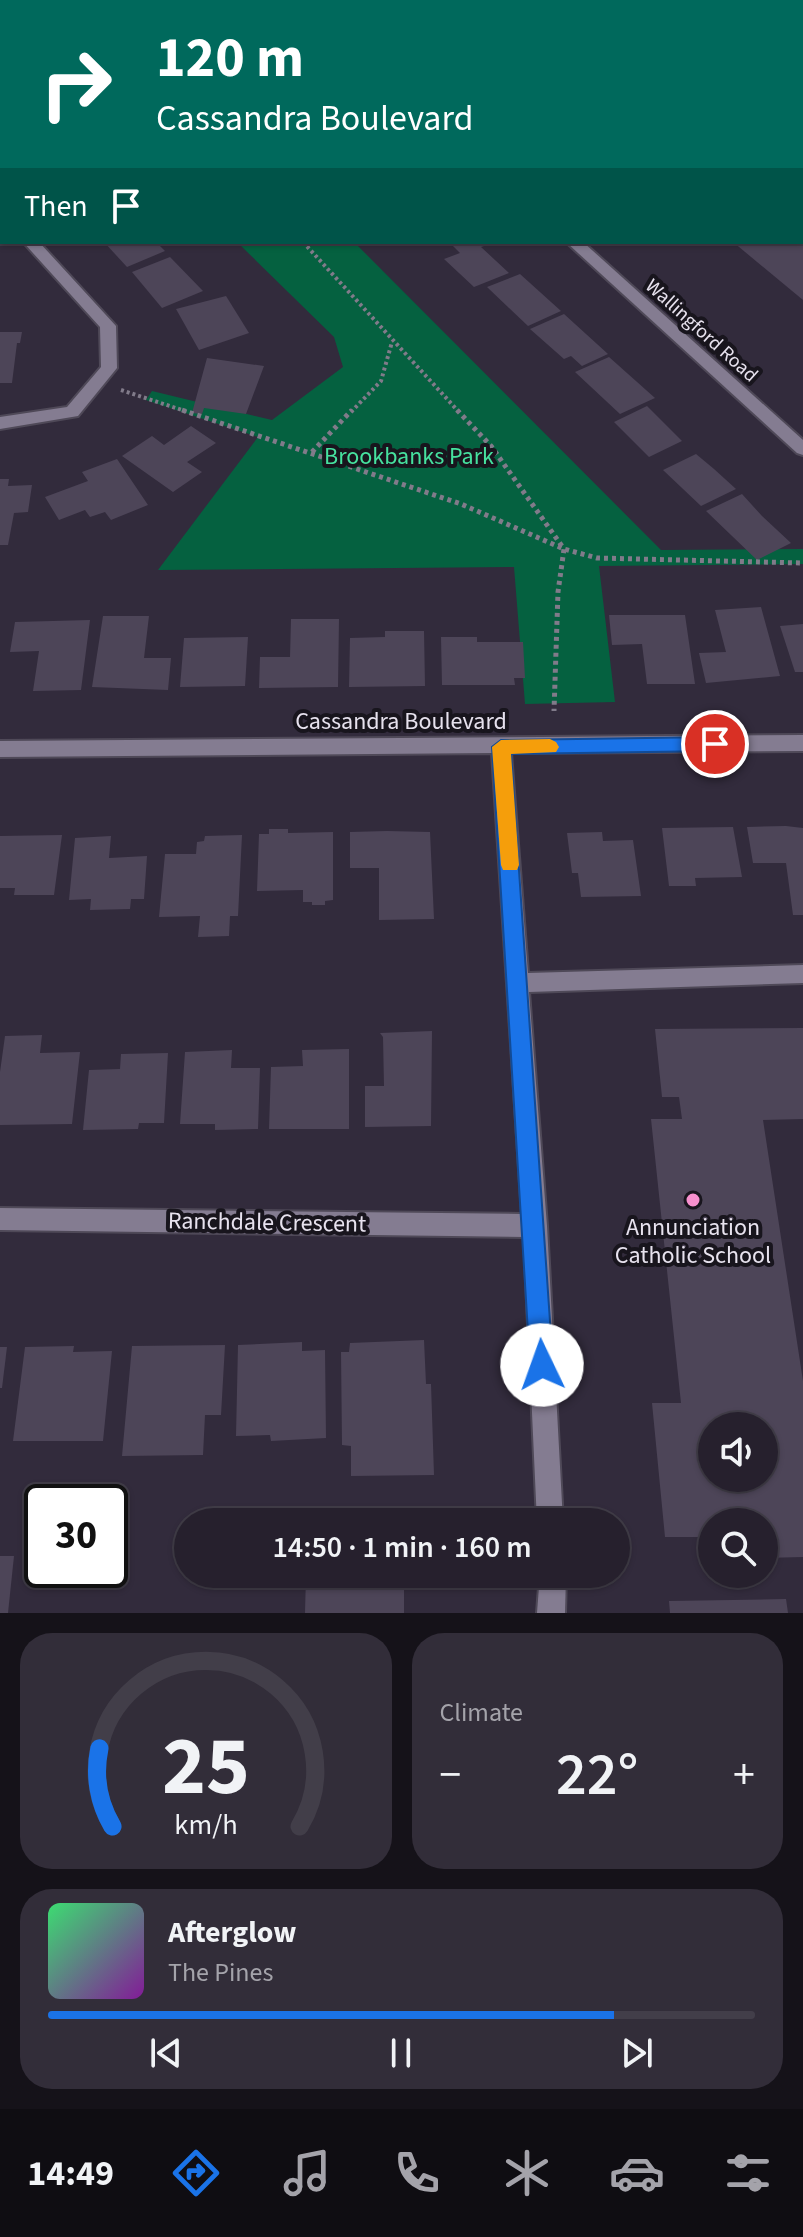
<!DOCTYPE html>
<meta charset="utf-8">
<style>
body{margin:0;font-family:"Source Sans 3",sans-serif;background:#322d39;color:#f1f3f6;height:100vh;display:flex;flex-direction:column;font-size:30px;white-space:nowrap}
*{box-sizing:border-box;margin:0}
p{font-size:26px;color:#a4a3aa}
.icon{flex:none;width:44px;height:44px;fill:none;stroke:currentColor;stroke-width:2;stroke-linecap:round;stroke-linejoin:round}
.map{position:relative;height:1613px;overflow:hidden}
.details{display:flex;flex-direction:column;gap:20px;padding:20px;background:#151219;flex:1}
.details>*{flex:none}
.guide{position:absolute;left:0px;top:0px;width:804px;height:244px;box-shadow:0 2px 6px #0004,0 0 0 2px #423e49;background:#00695c;color:#fff;overflow:hidden}
.tools{position:absolute;left:698px;top:1412px;display:grid;gap:16px}
.tools a{display:grid;place-items:center;width:80px;height:80px;border-radius:50%;background:#26202d;box-shadow:0 2px 6px #0004,0 0 0 2px #423e49;font-size:40px}
.speed{position:absolute;left:24px;top:1484px;display:flex;gap:16px;font-size:40px;font-weight:700;text-align:center}
.speed>*{display:grid;place-content:center;width:104px;height:104px;border-radius:50%;background:#26202d;box-shadow:0 2px 6px #0004,0 0 0 2px #423e49;line-height:1}
.speed .limit{border:4px solid #111;border-radius:12px;background:#fff;color:#111}
.pin{position:absolute;display:grid;place-items:center;width:68px;height:68px;color:#fff;margin:-34px;border:4px solid #fff;border-radius:50%;box-shadow:0 2px 8px #0007}
.me{position:absolute;width:88px;margin:-44px;rotate:357deg;stroke-linejoin:round;filter:drop-shadow(0 0 6px #0008)}
.turn{display:flex;align-items:center;gap:28px;height:168px;padding:0 24px;font-size:36px}
.turn .icon{width:104px;height:104px;stroke-width:2.5}
.turn b{display:block;font-size:56px;line-height:68px}
.then{display:flex;align-items:center;height:76px;padding:0 24px;background:#0003;gap:16px;font-size:30px}
.big{font-size:60px;font-weight:600;line-height:1.1}
.details .widget{flex:1;display:flex;flex-direction:column;justify-content:center;gap:12px;min-width:0;padding:0 28px;border-radius:32px;background:#322d39}
.details .dial{align-items:center;gap:0}
.dial svg{height:208px;overflow:visible;fill:none;stroke:#423e49;stroke-width:7;stroke-linecap:round;text-anchor:middle}
.dial text{fill:#f1f3f6;stroke:none}
.song{display:flex;align-items:center;gap:24px}
.cover{width:96px;height:96px;border-radius:12px;background:linear-gradient(135deg,hsl(140 70% 55%),hsl(290 70% 35%))}
.played{height:8px;border-radius:4px;background:linear-gradient(90deg,#1a73e8 80%,#423e49 80%)}
.keys{display:flex;justify-content:space-around;direction:ltr}
.heat{display:flex;justify-content:space-between;align-items:center;font-size:44px;direction:ltr}
.details .tiles{flex:1;display:grid;gap:20px;grid-template-columns:1fr 1fr}
.widget:last-child{grid-column:span 2}
.trip{position:absolute;left:174px;top:1508px;width:456px;height:80px;border-radius:40px;background:#26202d;box-shadow:0 2px 6px #0004,0 0 0 2px #423e49;font-weight:600;line-height:80px;text-align:center}
.menu{display:flex;height:128px;justify-content:space-around;align-items:center;background:#0f0d12;color:#a4a3aa}
.menu .icon{width:56px;height:56px}
.menu .active{color:#1a73e8}
.menu b{font-size:36px;color:#f1f3f6}
.map>svg:first-child{display:block}
</style>
<div class="map">
<svg width="803" height="1613" viewBox="0 0 803 1613">
<rect width="100%" height="100%" fill="#322b3c"/>
<path fill="#056140" d="M237,242H354L661,550L803,549V564L599,566L615,702L525,704L514,567L158,570L258,437L146,400L152,391L272,420L343,367L334,337Z"/>
<g fill="#4d4558" fill-rule="evenodd">
<path d="M104,242H156L165,251L127,267Z"/>
<path d="M461,242H484L487,245L481,247L509,273L474,287L444,259L460,253L452,245Z"/>
<path d="M733,242H803V300Z"/>
<path d="M170,257L203,291L162,308L132,272Z"/>
<path d="M520,274L561,311L528,326L487,287Z"/>
<path d="M226,296L249,333L199,350L176,309Z"/>
<path d="M564,314L608,354L582,366L571,356L564,359L530,329Z"/>
<path d="M0,332H22L20,343H17L12,383H0Z"/>
<path d="M609,357L655,398L620,414L575,372Z"/>
<path d="M207,358L264,366L246,414L204,408L202,414L192,413Z"/>
<path d="M647,406L682,441L649,457L614,422Z"/>
<path d="M191,426L216,443L187,462L202,472L173,492L122,456L152,436L164,445Z"/>
<path d="M696,454L714,469L736,489L701,506L663,470Z"/>
<path d="M117,459L148,505L111,520L105,512L90,517L85,510L59,520L45,497L88,481L82,472Z"/>
<path d="M0,479H9L8,486L32,485L28,512L14,513L8,545H0Z"/>
<path d="M742,494L762,516L791,543L757,560L706,511Z"/>
<path d="M761,607L780,676L706,683L699,653L726,652L715,610Z"/>
<path d="M609,615H685L695,684H647L642,644L612,645Z"/>
<path d="M103,616H149L144,658H171L168,690L92,687Z"/>
<path d="M291,619H339L338,687L259,688L260,657H290Z"/>
<path d="M90,620L81,690L33,691L39,651L10,652L15,622Z"/>
<path d="M803,624V672H795L780,626Z"/>
<path d="M385,631H424L425,686L349,687L350,638L385,637Z"/>
<path d="M248,637L245,686L180,687L184,638Z"/>
<path d="M441,637H477V642H523L525,678H514L515,685H442Z"/>
<path d="M786,826L803,828V915H793L786,863H753L747,827Z"/>
<path d="M733,827L742,877L695,878L696,886H669L662,828Z"/>
<path d="M269,829H288V833L333,832V900L325,901V905H312V902H303V890L257,891L259,834H269Z"/>
<path d="M387,831L430,832L434,919L379,920V868H350V832Z"/>
<path d="M602,832L603,841L633,840L641,896L581,897L578,873H572L567,833Z"/>
<path d="M62,835L54,895H14L15,888H0V836Z"/>
<path d="M242,835L238,916H230L229,936L198,937L200,916L159,917L165,854H196L197,842L204,841L205,836Z"/>
<path d="M111,836L109,858L147,856L144,899H131L130,909L90,910L91,899L69,900L75,838Z"/>
<path d="M803,1028V1119L763,1120L803,1381V1557L764,1558V1522H712V1537H665L652,1403H681L651,1119H682L679,1097H662L655,1029ZM712,1426H764V1478H712Z"/>
<path d="M432,1031L431,1126L365,1127V1086H384L383,1037L380,1033Z"/>
<path d="M42,1035L40,1053L80,1052L72,1124L0,1125V1072L5,1036Z"/>
<path d="M349,1049V1129H269L271,1067L303,1066L302,1050Z"/>
<path d="M232,1050L231,1068H260L258,1129L215,1130V1124H180L185,1052Z"/>
<path d="M168,1053L164,1123H139L138,1129L83,1130L89,1070L120,1069L121,1054Z"/>
<path d="M424,1340L426,1384H431L434,1475L351,1476V1446L342,1445L341,1352H349L350,1343Z"/>
<path d="M302,1342V1351L325,1350L326,1438L271,1441L270,1435L236,1436L238,1345Z"/>
<path d="M225,1345L221,1415H205L203,1455L122,1456L132,1346Z"/>
<path d="M74,1346L73,1352L112,1351L103,1441H13L25,1347Z"/>
<path d="M0,1347H7L2,1388H0Z"/>
<path d="M0,1556H14L8,1613H0Z"/>
<path d="M306,1574H394V1581H404V1613H305Z"/>
<path d="M786,1599L788,1613H670L669,1601Z"/>
</g>
<g fill="none" stroke-linecap="round" stroke-linejoin="round">
<g stroke="#4f4958" stroke-width="4">
<g id="minor">
<path d="M298,0H311L312,2H299Z"/>
<path d="M710,0H724L725,2H711Z"/>
<rect x="802" y="53" width="1" height="9"/>
<rect x="0" y="204" width="2" height="10"/>
<path d="M23,242H39L116,326L117,368L78,416L0,429V417L67,407L101,367L100,327Z"/>
<path d="M566,242H583L803,440V455L797,453Z"/>
<path d="M803,735V751L511,753L528,973L803,965V983L529,992L547,1226L563,1522H537L524,1237L0,1230V1208L522,1214L492,753L0,757V741Z"/>
<path d="M540,1574H566L565,1613H537Z"/>
</g>
</g>
<g stroke="#817b8a" stroke-width="4" stroke-dasharray="3 3" stroke-linecap="butt">
<path d="M303,242L459,412"/>
<path d="M121,390L188,412"/>
<path d="M351,412L381,381L392,342"/>
</g>
<g stroke="#817b8a" stroke-width="5" stroke-dasharray="4 4" stroke-linecap="butt">
<path d="M182,410L461,504L564,549L597,558L803,563"/>
<path d="M457,410L491,446L564,549L558,592L554,711"/>
<path d="M312,452L352,410"/>
</g>
<use href="#minor" fill="#847c91" fill-rule="evenodd"/>
</g>
<path fill="#1a73e8" stroke="#114b97" stroke-width="2" d="M715,737L723,744L715,751L511,754L553,1365L550,1373L542,1376L534,1373L530,1365L492,747L501,740Z"/>
<path fill="#f59e0b" d="M550,739L556,742L559,747L556,752L511,754L519,865L517,870H503L501,865L492,747L501,740Z"/>
<circle fill="#f790ce" stroke="#18151d" stroke-width="3" cx="693" cy="1200" r="8"/>
<g text-anchor="middle" stroke-width="8" stroke-linejoin="round" paint-order="stroke">
<g font-size="20" fill="#e7e2ee" stroke="#18151d">
<text transform="translate(702 330) rotate(42)" y="7">Wallingford Road</text>
</g>
<g font-size="24" fill="#46e19f" stroke="#18151d">
<text x="409" y="464">Brookbanks Park</text>
</g>
<g font-size="24" fill="#e7e2ee" stroke="#18151d">
<text x="401" y="729">Cassandra Boulevard</text>
<text transform="translate(267 1222) rotate(1)" y="8">Ranchdale Crescent</text>
</g>
<g font-size="24" fill="#e7e2ee" stroke="#18151d">
<text x="693" y="1235">Annunciation<tspan x="693" dy="28">Catholic School</tspan></text>
</g>
</g>
</svg>
<div class="tools">
<a><svg class="icon" aria-label="sound" viewBox="0 0 24 24"><path d="M4 9h4l5-4v14l-5-4H4zM17 9q2 3 0 6"/></svg></a>
<a><svg class="icon" aria-label="search" viewBox="0 0 24 24"><circle cx="10" cy="10" r="6"/><path d="M15 15l6 6"/></svg></a>
</div>
<div class="speed"><div class="limit">30</div></div>
<div class="pin" style="left:715px;top:744px;background:#d93025"><svg class="icon" aria-label="arrive" viewBox="0 0 24 24"><path d="M6 21V4h12l-3 4 3 4H6"/></svg></div>
<svg class="me" style="left:542px;top:1365px" viewBox="-20 -20 40 40"><circle r="19" fill="#fff"/><path d="M0-13L10 11 0 6-10 11z" fill="#1a73e8"/></svg>
<div class="trip">14:50 · 1 min · 160 m</div>
<div class="guide">
<div class="turn"><svg class="icon" aria-label="right" viewBox="0 0 24 24"><path d="M7 20v-9h11M14 6l5 5-5 5"/></svg><div><b>120 m</b>Cassandra Boulevard</div></div>
<div class="then">Then<svg class="icon" aria-label="arrive" viewBox="0 0 24 24"><path d="M6 21V4h12l-3 4 3 4H6"/></svg></div>
</div>
</div>
<section class="details">
<div class="tiles">
<div class="widget dial"><svg viewBox="0 0 100 80">
<path d="M14 69A42 42 0 1 1 86 69"/>
<path d="M14 69A42 42 0 0 1 9 39" stroke="#1a73e8"/>
<text x="50" y="56" font-size="32" font-weight="700">25</text>
<text x="50" y="72" font-size="11">km/h</text>
</svg></div>
<div class="widget"><p>Climate</p>
<div class="heat"><a>−</a><b class="big">22°</b><a>+</a></div>
</div>
<div class="widget">
<div class="song"><i class="cover"></i><div><b>Afterglow</b><p>The Pines</p></div></div>
<div class="played"></div>
<div class="keys"><svg class="icon" aria-label="previous" viewBox="0 0 24 24"><path d="M18 5L8 12l10 7zM5 5v14"/></svg><svg class="icon" aria-label="pause" viewBox="0 0 24 24"><path d="M8 5v14M16 5v14"/></svg><svg class="icon" aria-label="next" viewBox="0 0 24 24"><path d="M6 5l10 7-10 7zM19 5v14"/></svg></div>
</div>
</div>
</section>
<nav class="menu">
<b>14:49</b>
<svg class="icon active" aria-label="directions" viewBox="0 0 24 24"><path d="M12 3l9 9-9 9-9-9zM9 14v-3h6M13 9l2 2-2 2"/></svg>
<svg class="icon" aria-label="music" viewBox="0 0 24 24"><path d="M9 18V5l10-2v13"/><circle cx="6" cy="18" r="3"/><circle cx="16" cy="16" r="3"/></svg>
<svg class="icon" aria-label="phone" viewBox="0 0 24 24"><path d="M5 4h4l2 5-3 2q2 4 5 5l2-3 5 2v4C11 20 4 13 5 4z"/></svg>
<svg class="icon" aria-label="climate" viewBox="0 0 24 24"><path d="M12 3v18M4 7l16 10M4 17L20 7"/></svg>
<svg class="icon" aria-label="car" viewBox="0 0 24 24"><path d="M5 17H2v-5l4-1 3-4h7l3 4 3 1v5h-3M9 17h6M6 11h13"/><circle cx="7" cy="17" r="2"/><circle cx="17" cy="17" r="2"/></svg>
<svg class="icon" aria-label="filters" viewBox="0 0 24 24"><path d="M4 7h16M4 17h16"/><circle cx="9" cy="7" r="2"/><circle cx="15" cy="17" r="2"/></svg>
</nav>
